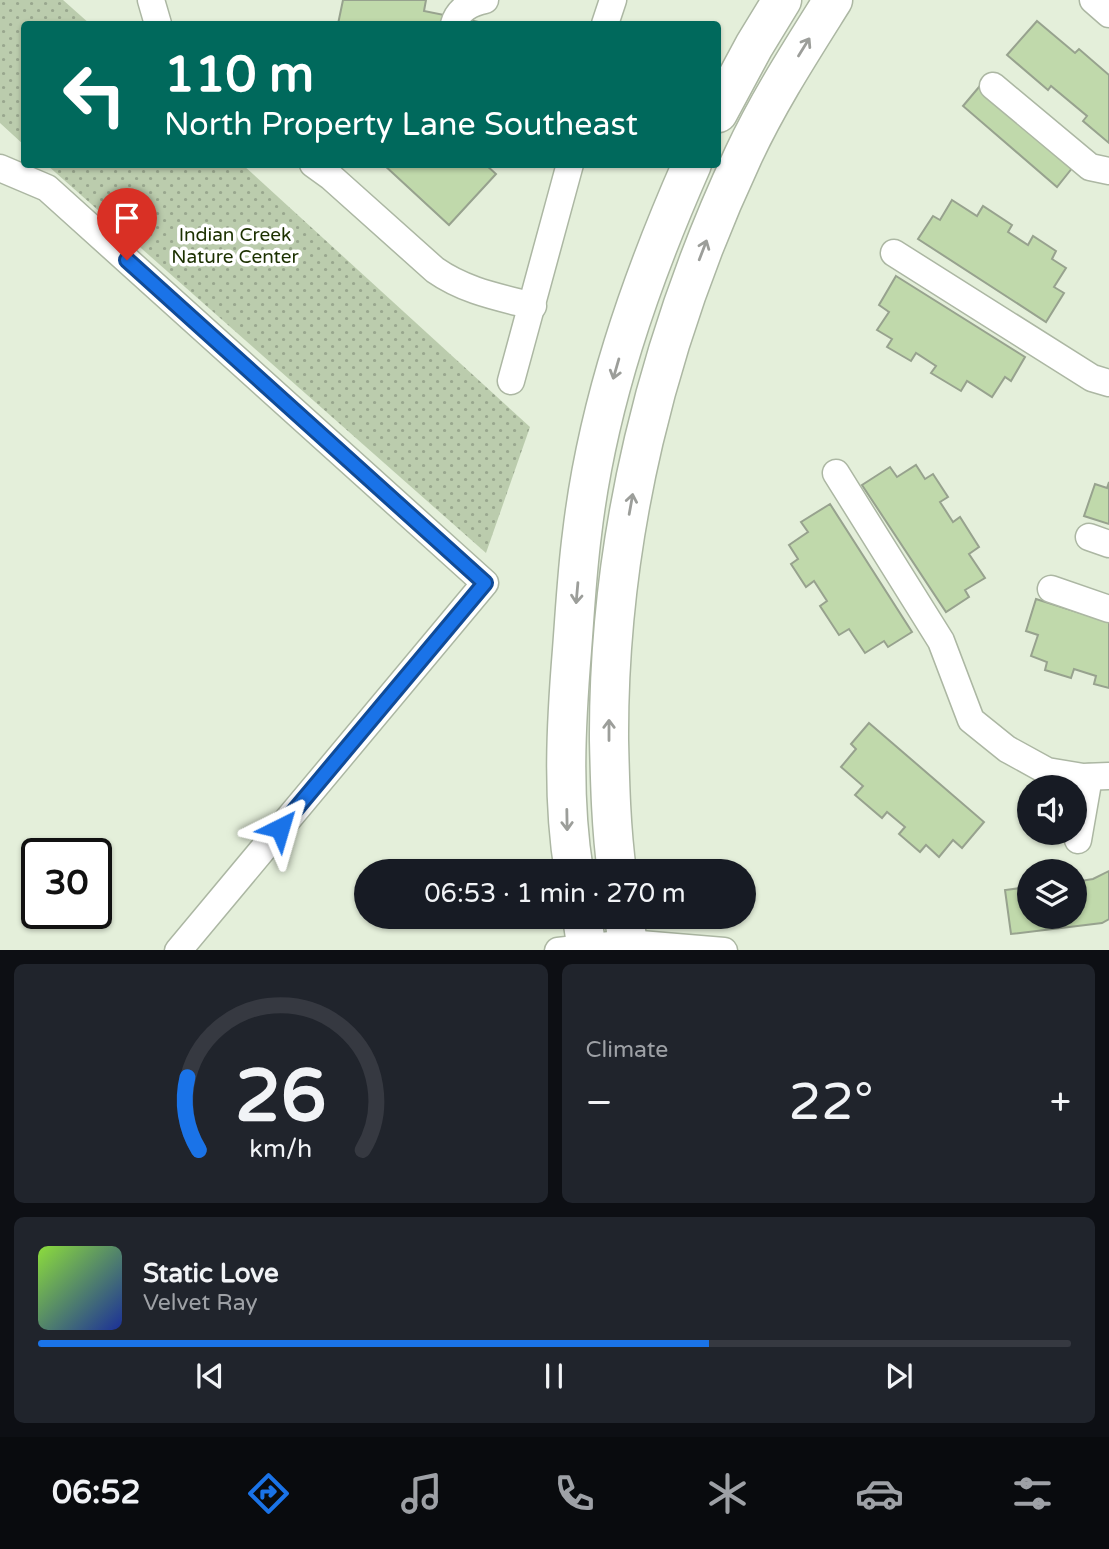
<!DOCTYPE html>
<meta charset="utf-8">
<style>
body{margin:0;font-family:"Varela Round",sans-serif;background:#20242c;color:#f1f3f6;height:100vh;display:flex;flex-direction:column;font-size:26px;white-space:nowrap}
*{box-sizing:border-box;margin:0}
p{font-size:23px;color:#9ea1a6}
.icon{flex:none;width:38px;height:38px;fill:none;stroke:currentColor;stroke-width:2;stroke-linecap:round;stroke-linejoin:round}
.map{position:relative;height:950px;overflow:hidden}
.sheet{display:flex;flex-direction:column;gap:14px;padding:14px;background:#0d0f14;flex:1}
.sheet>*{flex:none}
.banner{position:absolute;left:21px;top:21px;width:700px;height:147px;border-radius:7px;box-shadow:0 2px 5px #0004;background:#00695c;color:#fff;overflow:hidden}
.controls{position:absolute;left:1017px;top:775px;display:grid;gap:14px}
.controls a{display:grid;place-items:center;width:70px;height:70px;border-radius:50%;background:#171b24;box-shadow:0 2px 5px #0004;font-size:35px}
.speed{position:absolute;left:21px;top:838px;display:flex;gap:14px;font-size:35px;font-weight:700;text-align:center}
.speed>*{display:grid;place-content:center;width:91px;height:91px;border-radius:50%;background:#171b24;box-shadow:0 2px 5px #0004;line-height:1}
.speed .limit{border:4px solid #111;border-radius:10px;background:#fff;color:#111}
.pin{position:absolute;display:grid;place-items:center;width:60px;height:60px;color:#fff;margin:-72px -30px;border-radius:50% 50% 50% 0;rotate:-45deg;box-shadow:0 0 7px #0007}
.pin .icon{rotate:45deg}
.me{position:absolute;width:77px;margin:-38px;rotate:40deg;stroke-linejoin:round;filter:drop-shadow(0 0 5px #0008)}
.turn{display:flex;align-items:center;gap:24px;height:147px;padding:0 28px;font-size:32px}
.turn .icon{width:91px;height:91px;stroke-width:2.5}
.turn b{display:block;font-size:49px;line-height:60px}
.big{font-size:52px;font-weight:600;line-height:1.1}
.sheet .tile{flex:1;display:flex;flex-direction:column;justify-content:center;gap:10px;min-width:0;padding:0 24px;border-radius:10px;background:#20242c}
.sheet .dial{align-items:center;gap:0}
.dial svg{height:182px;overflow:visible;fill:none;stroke:#363941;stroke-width:7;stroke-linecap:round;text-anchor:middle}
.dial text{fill:#f1f3f6;stroke:none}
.song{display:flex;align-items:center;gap:21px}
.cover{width:84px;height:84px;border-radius:10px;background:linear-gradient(135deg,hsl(90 70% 55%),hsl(230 70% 35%))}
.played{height:7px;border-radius:4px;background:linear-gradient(90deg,#1a73e8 65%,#363941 65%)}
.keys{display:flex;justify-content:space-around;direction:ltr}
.heat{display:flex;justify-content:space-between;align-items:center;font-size:38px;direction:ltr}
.sheet .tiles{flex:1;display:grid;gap:14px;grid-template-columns:1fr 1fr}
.tile:last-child{grid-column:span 2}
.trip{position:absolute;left:354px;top:859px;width:402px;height:70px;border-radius:35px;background:#171b24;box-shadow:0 2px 5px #0004;font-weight:600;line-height:70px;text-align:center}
.menu{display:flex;height:112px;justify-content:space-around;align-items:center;background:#090b0e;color:#9ea1a6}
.menu .icon{width:49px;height:49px}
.menu .selected{color:#1a73e8}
.menu b{font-size:32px;color:#f1f3f6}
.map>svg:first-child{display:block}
</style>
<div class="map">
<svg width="1109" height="951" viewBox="0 0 1109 951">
<defs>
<pattern id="park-dots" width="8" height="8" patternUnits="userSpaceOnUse" patternTransform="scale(1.75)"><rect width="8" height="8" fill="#bbccad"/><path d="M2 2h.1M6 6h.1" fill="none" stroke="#99a78e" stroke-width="1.8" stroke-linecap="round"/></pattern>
</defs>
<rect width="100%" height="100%" fill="#e4efda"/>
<g fill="url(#park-dots)">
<path d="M0,0H63L90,24H24V145L0,123Z"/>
<path d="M47,165H243L530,427L486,553Z"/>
</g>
<g fill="#c0d9ab" stroke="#97a28e" stroke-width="2">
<path d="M343,0H426L424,11L479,22V24H338Z"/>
<path d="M1037,21L1075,53L1079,49L1109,75V143L1083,121L1087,116L1051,86L1048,90L1007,55Z"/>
<path d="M979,87L1073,167L1057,187L963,106Z"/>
<path d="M383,164H485L496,174L449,225Z"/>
<path d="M952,200L977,216L983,206L1012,225L1008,232L1028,245L1033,236L1056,251L1052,259L1066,268L1054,287L1064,293L1046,322L918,239L933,216L940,220Z"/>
<path d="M896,276L1025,357L1011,381L1005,377L992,397L967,381L961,391L931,373L936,366L916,353L911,361L887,347L892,339L877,330L889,312L879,305Z"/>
<path d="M916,465L925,479L933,474L948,497L940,502L953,522L960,517L979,547L969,554L985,578L965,590L969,597L946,612L862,485L890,467L897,477Z"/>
<path d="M1109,482V524L1084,516L1095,484L1107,488Z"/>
<path d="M830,504L912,632L888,647L884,641L865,653L849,629L839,635L820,606L827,601L814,581L806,587L791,564L798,559L789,545L808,532L801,522Z"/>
<path d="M1036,599L1109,622V688L1094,684L1096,676L1074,669L1071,678L1045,670L1047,662L1031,656L1038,635L1026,631Z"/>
<path d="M869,723L984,822L962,848L953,840L939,857L926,845L920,852L899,834L905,827L887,812L882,818L855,795L863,786L841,767L856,749L851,744Z"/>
<path d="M1109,871V919L1102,923L1011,934L1005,890L1029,887V917H1074V882L1093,879Z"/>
</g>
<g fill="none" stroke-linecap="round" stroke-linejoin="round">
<g stroke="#acb7a3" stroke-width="29">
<g id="minor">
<path d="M151,0L158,24"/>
<path d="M1093,0L1109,14"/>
<path d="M454,24C458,10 470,3 485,0"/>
<path d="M605,24L613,0"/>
<path d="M993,86L1090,167L1109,171"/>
<path d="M313,164L331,177L435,270C465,291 498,297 533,306"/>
<path d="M0,168L47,188L485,583L178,951"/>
<path d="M894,253L1092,378L1109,383"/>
<path d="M511,381L570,164"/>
<path d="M836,473L941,641L971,720L1007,749L1047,771L1083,777L1109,776"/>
<path d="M1089,537L1109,544"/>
<path d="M1051,589L1109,609"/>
<path d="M1078,840L1089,777"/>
<path d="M558,951L628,943L724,951"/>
</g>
</g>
<g stroke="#acb7a3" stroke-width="41">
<g id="highway">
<path d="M718,113L754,46L782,0"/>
<path d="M574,872C562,798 566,724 572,650C575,611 577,572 582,534C597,405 640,282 692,164"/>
<path d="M617,872C611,828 610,784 609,740C608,538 658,338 743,156C768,102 801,51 833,0"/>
<path d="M582,917L587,951"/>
<path d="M624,917L629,951"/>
</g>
</g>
<use href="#minor" stroke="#fff" stroke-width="26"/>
<use href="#highway" stroke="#fff" stroke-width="38"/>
</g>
<defs><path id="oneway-shaft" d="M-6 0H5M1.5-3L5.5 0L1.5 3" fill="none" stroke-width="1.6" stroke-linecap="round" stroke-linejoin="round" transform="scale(1.75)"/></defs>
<g stroke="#9c9e9a">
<use href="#oneway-shaft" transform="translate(804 47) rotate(-58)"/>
<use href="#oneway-shaft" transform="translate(703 250) rotate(-69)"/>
<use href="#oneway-shaft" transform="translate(616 369) rotate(106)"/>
<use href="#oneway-shaft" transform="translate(631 504) rotate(-80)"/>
<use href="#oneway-shaft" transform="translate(577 593) rotate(95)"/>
<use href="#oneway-shaft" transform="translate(609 730) rotate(-90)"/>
<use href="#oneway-shaft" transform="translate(567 820) rotate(89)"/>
</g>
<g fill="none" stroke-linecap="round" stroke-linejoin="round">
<g stroke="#114b97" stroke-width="18">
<path id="route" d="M127,260L485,583L280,828"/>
</g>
<use href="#route" stroke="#1a73e8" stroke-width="12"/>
</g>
<g text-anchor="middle" stroke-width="7" stroke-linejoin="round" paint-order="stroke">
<g font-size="19" fill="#1c3100" stroke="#fff">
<text x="235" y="241">Indian Creek<tspan x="235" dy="22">Nature Center</tspan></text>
</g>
</g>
</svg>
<div class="controls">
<a><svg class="icon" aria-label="sound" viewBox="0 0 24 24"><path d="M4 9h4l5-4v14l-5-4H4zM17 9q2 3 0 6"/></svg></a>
<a><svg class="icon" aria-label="layers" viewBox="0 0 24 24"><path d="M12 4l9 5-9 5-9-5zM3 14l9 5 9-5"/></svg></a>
</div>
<div class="speed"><div class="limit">30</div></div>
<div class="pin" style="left:127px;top:260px;background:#d93025"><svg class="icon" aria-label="arrive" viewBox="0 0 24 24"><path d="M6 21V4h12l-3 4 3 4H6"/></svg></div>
<svg class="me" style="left:280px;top:828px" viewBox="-20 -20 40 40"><path d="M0-17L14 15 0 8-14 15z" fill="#1a73e8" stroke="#fff" stroke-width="4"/></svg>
<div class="trip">06:53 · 1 min · 270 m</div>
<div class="banner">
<div class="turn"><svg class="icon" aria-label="left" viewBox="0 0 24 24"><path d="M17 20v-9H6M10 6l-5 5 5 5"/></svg><div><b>110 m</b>North Property Lane Southeast</div></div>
</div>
</div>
<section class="sheet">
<div class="tiles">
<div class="tile dial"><svg viewBox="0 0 100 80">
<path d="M14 69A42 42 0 1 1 86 69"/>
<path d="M14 69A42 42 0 0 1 9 37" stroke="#1a73e8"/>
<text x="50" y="56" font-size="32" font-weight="700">26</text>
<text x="50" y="72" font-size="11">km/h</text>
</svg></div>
<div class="tile"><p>Climate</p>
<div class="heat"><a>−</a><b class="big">22°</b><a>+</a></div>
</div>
<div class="tile">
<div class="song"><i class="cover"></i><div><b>Static Love</b><p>Velvet Ray</p></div></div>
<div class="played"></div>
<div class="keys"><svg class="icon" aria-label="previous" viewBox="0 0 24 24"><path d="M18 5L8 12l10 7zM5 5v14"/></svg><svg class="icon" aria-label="pause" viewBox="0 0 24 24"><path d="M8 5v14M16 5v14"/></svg><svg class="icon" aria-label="next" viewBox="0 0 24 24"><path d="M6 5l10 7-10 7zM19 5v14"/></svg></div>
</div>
</div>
</section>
<nav class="menu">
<b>06:52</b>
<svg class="icon selected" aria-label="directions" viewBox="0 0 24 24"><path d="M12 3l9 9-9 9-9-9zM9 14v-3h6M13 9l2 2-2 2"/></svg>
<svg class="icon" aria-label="music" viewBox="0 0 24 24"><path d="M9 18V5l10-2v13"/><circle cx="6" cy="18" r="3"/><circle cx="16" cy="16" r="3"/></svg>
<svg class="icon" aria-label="phone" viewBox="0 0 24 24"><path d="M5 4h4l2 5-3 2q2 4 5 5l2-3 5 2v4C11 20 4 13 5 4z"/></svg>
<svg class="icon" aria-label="climate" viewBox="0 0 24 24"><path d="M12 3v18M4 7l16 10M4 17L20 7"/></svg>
<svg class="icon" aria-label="car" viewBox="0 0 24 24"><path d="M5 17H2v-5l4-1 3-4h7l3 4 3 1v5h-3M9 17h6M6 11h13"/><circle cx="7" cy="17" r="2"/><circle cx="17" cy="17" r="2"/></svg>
<svg class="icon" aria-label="filters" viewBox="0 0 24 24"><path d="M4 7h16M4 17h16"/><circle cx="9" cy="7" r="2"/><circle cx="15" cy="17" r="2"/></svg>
</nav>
